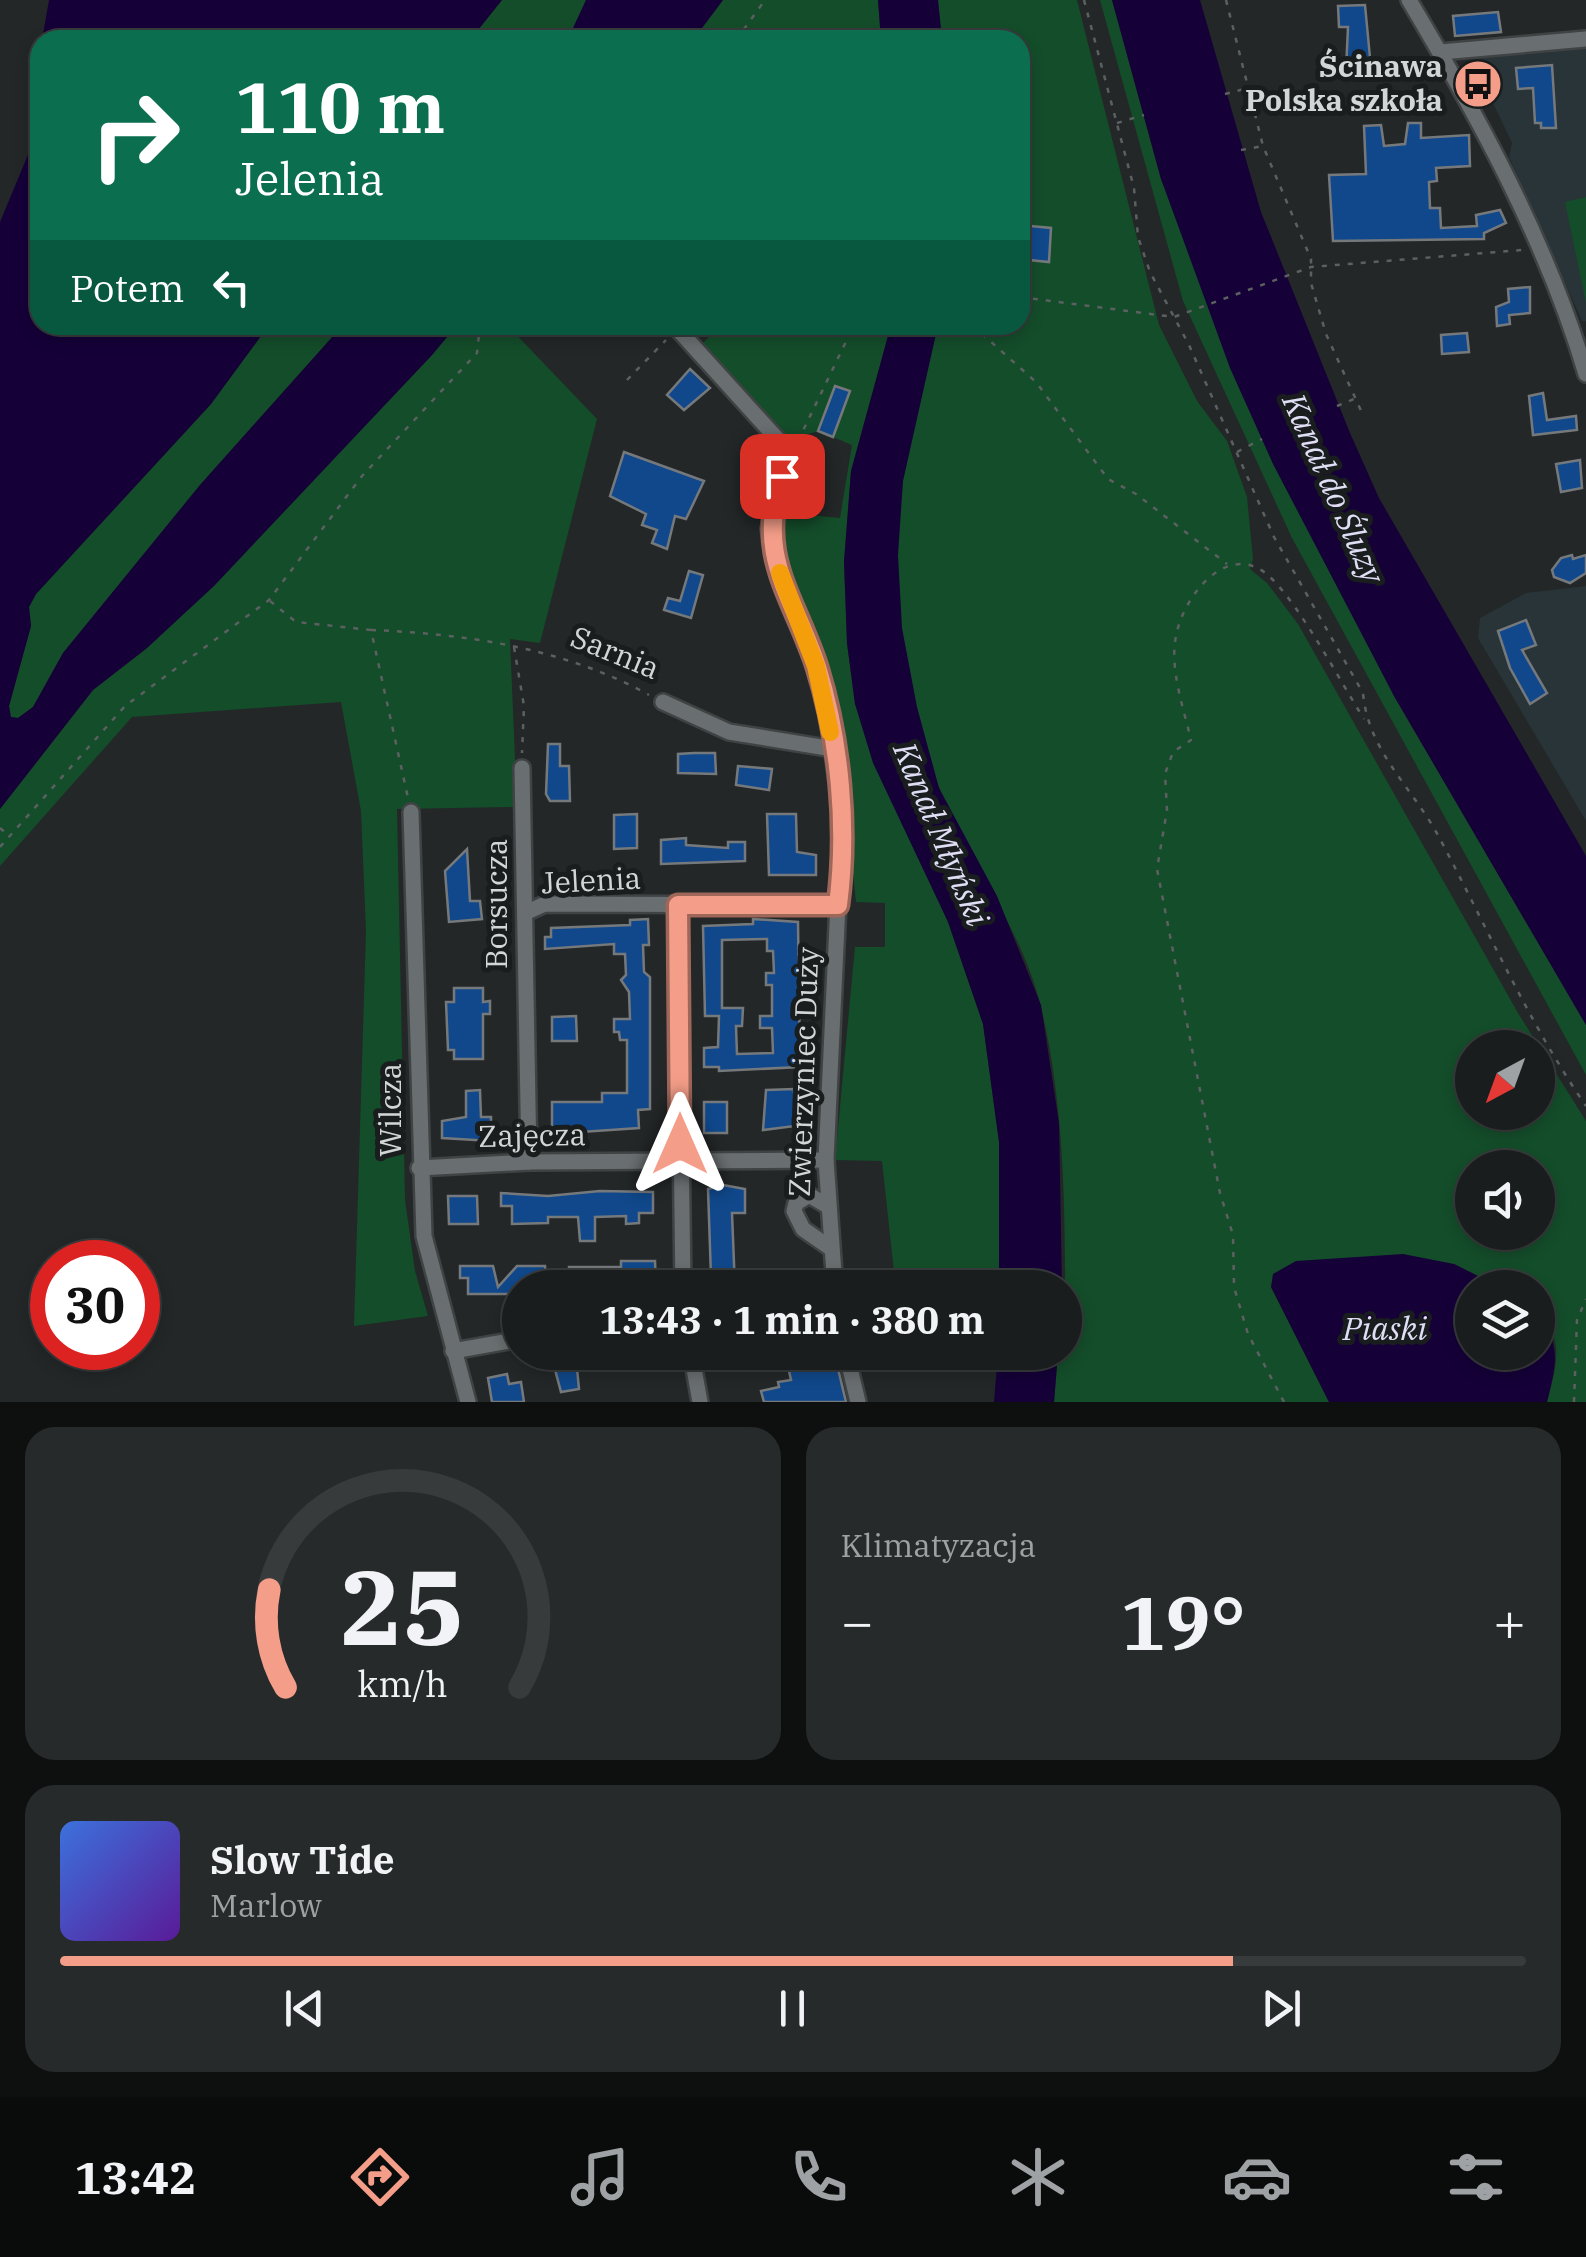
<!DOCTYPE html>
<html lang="pl">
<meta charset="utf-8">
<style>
body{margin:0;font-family:"IBM Plex Serif",serif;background:#272a2b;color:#f1f3f6;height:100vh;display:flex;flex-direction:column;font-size:38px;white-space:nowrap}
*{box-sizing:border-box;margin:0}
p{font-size:32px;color:#9fa2a4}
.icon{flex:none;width:55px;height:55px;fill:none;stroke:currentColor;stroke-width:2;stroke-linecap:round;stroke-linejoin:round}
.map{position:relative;height:1402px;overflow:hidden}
.details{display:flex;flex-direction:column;gap:25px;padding:25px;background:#0e1010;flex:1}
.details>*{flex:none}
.top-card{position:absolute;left:30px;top:30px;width:1000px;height:305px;border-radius:30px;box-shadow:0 5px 15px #0003,0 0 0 2px #383b3c;background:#0b6e4f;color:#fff;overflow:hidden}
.needle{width:65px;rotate:221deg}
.fabs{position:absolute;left:1455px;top:1030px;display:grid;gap:20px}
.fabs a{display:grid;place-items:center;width:100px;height:100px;border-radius:50%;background:#1a1d1e;box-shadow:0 5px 15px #0003,0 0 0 2px #383b3c;font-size:50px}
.speed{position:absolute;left:30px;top:1240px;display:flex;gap:20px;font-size:50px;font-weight:700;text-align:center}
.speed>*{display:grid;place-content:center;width:130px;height:130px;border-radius:50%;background:#1a1d1e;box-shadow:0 5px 15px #0003,0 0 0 2px #383b3c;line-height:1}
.speed .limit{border:15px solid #d22;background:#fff;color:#111}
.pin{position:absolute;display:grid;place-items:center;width:85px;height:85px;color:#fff;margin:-42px;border-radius:20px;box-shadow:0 5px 15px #0006}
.me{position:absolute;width:110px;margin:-55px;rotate:0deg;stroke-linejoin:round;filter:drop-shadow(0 0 8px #0008)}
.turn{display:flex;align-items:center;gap:35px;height:210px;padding:0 40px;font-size:45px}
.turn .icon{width:130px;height:130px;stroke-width:2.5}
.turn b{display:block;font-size:70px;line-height:85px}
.then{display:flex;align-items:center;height:95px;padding:0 40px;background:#0003;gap:20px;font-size:38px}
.big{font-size:75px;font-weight:800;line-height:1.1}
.details .widget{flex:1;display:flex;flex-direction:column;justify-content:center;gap:15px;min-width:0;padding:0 35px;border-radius:30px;background:#272a2b}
.details .dial{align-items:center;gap:0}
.dial svg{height:260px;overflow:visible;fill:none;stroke:#383b3c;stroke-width:7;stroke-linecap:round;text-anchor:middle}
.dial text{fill:#f1f3f6;stroke:none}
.song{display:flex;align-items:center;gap:30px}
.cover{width:120px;height:120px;border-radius:15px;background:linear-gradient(135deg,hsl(220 70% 55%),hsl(270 70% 35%))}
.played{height:10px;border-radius:5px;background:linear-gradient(90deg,#f49e89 80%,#383b3c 80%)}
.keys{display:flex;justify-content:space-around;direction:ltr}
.heat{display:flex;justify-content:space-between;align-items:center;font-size:55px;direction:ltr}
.details .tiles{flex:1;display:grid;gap:25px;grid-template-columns:1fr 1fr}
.widget:last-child{grid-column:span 2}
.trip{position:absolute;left:502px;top:1270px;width:580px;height:100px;border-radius:50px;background:#1a1d1e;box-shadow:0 5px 15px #0003,0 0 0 2px #383b3c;font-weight:800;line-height:100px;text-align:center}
.tab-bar{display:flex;height:160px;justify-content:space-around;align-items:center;background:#0a0c0c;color:#9fa2a4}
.tab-bar .icon{width:70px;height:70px}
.tab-bar .current{color:#f49e89}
.tab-bar b{font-size:45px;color:#f1f3f6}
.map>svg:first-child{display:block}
</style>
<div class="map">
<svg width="1586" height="1402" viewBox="0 0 1586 1402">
<rect width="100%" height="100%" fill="#232728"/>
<g fill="#293438">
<path d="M1586,45V321H1582L1509,157L1512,143L1469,52Z"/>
<path d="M1586,586V821L1478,638L1480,618L1526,593Z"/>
</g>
<g fill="#144d2a" fill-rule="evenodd">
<path d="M502,0H586L574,27L575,40H470Z"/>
<path d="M723,0H878L881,40H693Z"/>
<path d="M938,0H1077L1159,325L1197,401L1227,441L1247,497L1253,559L1250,569L1267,583L1298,624L1518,1013L1586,1121V1402H1547C1552,1383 1560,1358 1554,1338C1547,1313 1538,1325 1538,1288L1500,1287L1454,1264L1271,1287L1329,1402H1054L1058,1353L1065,1352C1065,1242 1068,1119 1041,1007C1022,928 968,862 939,787C903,695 889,579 903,480C911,428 926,376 938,325H1020V40H942ZM1472,1048H1538V1112H1472ZM1472,1168H1538V1232H1472Z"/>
<path d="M1100,0H1112L1161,179L1394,696L1586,1025V1075L1292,538L1183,301Z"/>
<path d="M1586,197V303L1565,202Z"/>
<path d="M269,325H343L200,485L63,653L33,707L18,718L10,717L9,706L31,626L29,607L36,594L211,404Z"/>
<path d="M448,325H507L597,419L540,643L510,639L517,807L397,809L405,1200L415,1271L428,1316L354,1326L366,931L361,811L341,702L132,717L0,866V809L93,690L147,648L214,585L432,355L447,337Z"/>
<path d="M712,325H891L851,471L844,562L847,643L855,704L948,922L983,1024L999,1142V1287C985,1287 980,1281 968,1280C942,1277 918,1284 894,1272L882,1161L835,1160L855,947H885V903L856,902L836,711L779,541L787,513L840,518L852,445L833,437L850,391L835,386L819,431L787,440L701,345L713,333Z"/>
</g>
<g fill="#150038">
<path d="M49,0H502L470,40H42Z"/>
<path d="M586,0H723L693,40H575L573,28Z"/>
<path d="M878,0H938L942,40H881Z"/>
<path d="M1112,0H1200L1261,212L1350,433L1379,498L1586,856V1025L1394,696L1273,464L1230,368L1161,179Z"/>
<path d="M40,126V325H269L211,404L36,594L29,607L31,626L9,706L11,717L18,718L33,707L63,653L200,485L343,325H448L447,337L432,355L214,586L147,648L93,690L0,809V222Z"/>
<path d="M891,325H938L903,481L898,555L902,628L917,707L939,788L997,896L1041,1005L1059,1123L1062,1287H999V1142L983,1024L948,922L873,763L855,704L847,643L844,562L851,471Z"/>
<path d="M1403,1254L1454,1264L1500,1287L1472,1288V1352H1538V1315C1562,1347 1556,1365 1547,1402H1329L1271,1287L1273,1274L1296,1261Z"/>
<path d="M998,1353H1058L1054,1402H994Z"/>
</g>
<g fill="#10488b" stroke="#76797c" stroke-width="2.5" fill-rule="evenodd">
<path d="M1365,5L1371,68L1346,70L1348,27H1339L1338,6Z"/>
<path d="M1498,12L1501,32L1455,36L1453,16Z"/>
<path d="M1552,65L1556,128H1541V123H1535L1533,88L1518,89L1516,68Z"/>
<path d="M1408,123H1421V138L1469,135L1470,166L1436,168L1437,181L1429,182L1430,208H1440L1441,228L1477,226L1476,215L1500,210L1506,223L1484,233V239L1333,241L1329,175L1366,174L1364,126L1381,125L1384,146L1405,144Z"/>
<path d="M1020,225L1051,228L1049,262L1020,259Z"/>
<path d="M1530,287V313L1509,315L1510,324L1497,326L1496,307L1509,302L1508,289Z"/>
<path d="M1467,333L1469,352L1442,354L1441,335Z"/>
<path d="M690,369L710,388L684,410L667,395Z"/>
<path d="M835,386L850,391L833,437L818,431Z"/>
<path d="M1543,393L1547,420L1576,416L1577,430L1533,435L1529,396Z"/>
<path d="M624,452L704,481L686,519L675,516L667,549L652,543L657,530L642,525L646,514L610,496Z"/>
<path d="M1580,460L1582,488L1561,492L1556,464Z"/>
<path d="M1572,555L1573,559L1586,555V573L1570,583L1554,577L1552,570L1561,558Z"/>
<path d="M689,571L703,575L691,618L664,610L668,598L680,601Z"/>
<path d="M1526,620L1536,645L1522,650L1547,693L1530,704L1510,668L1498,631Z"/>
<path d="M548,744H560V766H569L570,801H550L546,794Z"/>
<path d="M694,753H715L716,774L678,773V754Z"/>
<path d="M738,766L772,769L769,790L736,785Z"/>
<path d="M637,814V848L614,849V815Z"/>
<path d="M767,814H796L797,852L816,855V875H769Z"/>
<path d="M686,838V845L728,848V842H745V861L661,864V840Z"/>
<path d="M467,849L470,901H480L482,919L449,922L445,871Z"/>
<path d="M648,919L649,945H643L644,972L650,977V1109L638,1110L639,1128L552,1134V1102H602V1093H627V1040H620L619,1032H614V1019H630L629,992L621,980L626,975L625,954H614V944L545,949V937H551V928L630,925V920Z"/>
<path d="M753,919L798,922L800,1067L719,1071V1067H704V1048L718,1047L719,1016H705L703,926L753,924ZM767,939V951H773L774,973H766V985H772V1016H760V1028H772L773,1053L737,1054L736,1026H742L743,1008H722V940Z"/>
<path d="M454,988H483V1002L490,1001V1014H483V1059H454V1050H448L446,1002H454Z"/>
<path d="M576,1016L577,1041H552V1017Z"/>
<path d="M794,1089L795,1126L763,1130L766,1090Z"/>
<path d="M480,1090L481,1117H491V1141L442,1138V1121L466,1117V1091Z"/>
<rect x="704" y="1102" width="23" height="31"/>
<path d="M723,1185L745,1189V1213H732L735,1288H694V1280L711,1277L708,1189Z"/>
<path d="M600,1191L653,1192V1213H639V1223L626,1224V1216L595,1217V1241H580L578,1217H548V1223L512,1224V1206H501V1193L548,1196Z"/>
<path d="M448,1196H477L478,1224H449Z"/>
<path d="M621,1261H655L656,1285L637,1288L629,1285V1280H601V1288H520V1294H468V1278H460V1266H493L498,1287L517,1266H545L546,1276L569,1277V1267H621Z"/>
<path d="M797,1352H834L846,1402H764L761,1391L779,1387L778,1382L791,1380L789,1371L801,1368Z"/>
<path d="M576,1358L579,1389L561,1392L553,1362Z"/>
<path d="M507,1374L509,1384L521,1382L524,1402H492L488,1378Z"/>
</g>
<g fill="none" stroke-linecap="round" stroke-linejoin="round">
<g stroke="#404344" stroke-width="20">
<g id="minor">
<path d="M1409,0C1479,118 1547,242 1586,374"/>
<path d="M1441,52L1586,39"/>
<path d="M674,325L790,453L769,529L775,560L816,666L827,709L842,818L826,1160L835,1288"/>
<path d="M663,702L729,732L833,749"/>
<path d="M522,768L529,1162"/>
<path d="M411,812L424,1236L468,1402"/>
<path d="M678,905L683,1288"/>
<path d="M527,912L545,904L838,905"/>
<path d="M419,1168L529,1162L826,1160"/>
<path d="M826,1205L809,1195L796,1203L794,1211L803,1229L829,1247"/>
<path d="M453,1351L520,1339"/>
<path d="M691,1352L700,1402"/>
<path d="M846,1352L858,1402"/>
</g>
</g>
<g stroke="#5c6061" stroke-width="2.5" stroke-dasharray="5 8" stroke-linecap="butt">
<path d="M1084,0L1134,188L1138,237L1150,272L1189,345L1274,537L1363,693C1368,752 1414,789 1440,839C1488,929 1528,1022 1586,1106"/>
<path d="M1226,0L1263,146L1311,259V283L1326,334L1363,415"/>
<path d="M736,40L765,0"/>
<path d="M1225,94L1248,88"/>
<path d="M1117,123L1144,115"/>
<path d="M1241,150L1263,146"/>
<path d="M1020,297L1174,317L1311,267L1522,250"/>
<path d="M972,325L1036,382L1108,479L1136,494L1227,564"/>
<path d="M627,380L666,340"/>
<path d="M1337,406L1354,399"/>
<path d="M798,441L854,325"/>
<path d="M1237,452L1262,439"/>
<path d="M270,601L296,622L371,630L408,798"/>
<path d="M371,630C467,634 564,648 649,695"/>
<path d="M514,647L524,706L522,753"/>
<path d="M0,828L8,835"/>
<path d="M0,847L125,706L269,600L362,476L477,353L480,325"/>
<path d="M1284,1402L1248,1334L1234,1287L1233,1235L1220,1193L1157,869L1167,810L1165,774L1173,752L1191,740C1184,710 1171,673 1175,642C1180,598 1229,536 1271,578C1301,607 1340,681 1364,719"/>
<path d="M1574,1402L1577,1320L1586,1299"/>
</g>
<use href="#minor" stroke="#696e70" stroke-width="15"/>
</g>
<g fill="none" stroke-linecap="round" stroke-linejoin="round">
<g stroke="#9f6759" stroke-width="25">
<path id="route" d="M680,1144L678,905H838C848,828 840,741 817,667C793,594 755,557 782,476"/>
</g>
<use href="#route" stroke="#f49e89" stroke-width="18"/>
<path stroke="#f59e0b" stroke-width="18" d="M780,573L816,666L830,732"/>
</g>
<defs>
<g id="bus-disc" transform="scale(2.5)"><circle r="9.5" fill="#f49e89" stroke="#191d1e"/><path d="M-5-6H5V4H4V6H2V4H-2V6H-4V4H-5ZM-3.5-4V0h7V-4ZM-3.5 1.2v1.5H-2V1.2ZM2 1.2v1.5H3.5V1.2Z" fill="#111"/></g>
</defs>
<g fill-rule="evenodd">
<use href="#bus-disc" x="1478" y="84"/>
</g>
<g text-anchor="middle" stroke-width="10" stroke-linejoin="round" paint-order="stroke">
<g font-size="30" font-weight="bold" fill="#d3d6d7" stroke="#191d1e" text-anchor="end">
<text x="1443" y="77">Ścinawa<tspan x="1443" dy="34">Polska szkoła</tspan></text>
</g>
<g font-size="30" fill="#d3d6d7" stroke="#191d1e">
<text transform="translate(615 653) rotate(22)" y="10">Sarnia</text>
<text transform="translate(591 881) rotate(-3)" y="10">Jelenia</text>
<text transform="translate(497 904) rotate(-90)" y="10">Borsucza</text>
<text transform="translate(804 1072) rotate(-88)" y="10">Zwierzyniec Duży</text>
<text transform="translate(391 1110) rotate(-90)" y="10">Wilcza</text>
<text transform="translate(532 1136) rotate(-1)" y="10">Zajęcza</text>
</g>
<g font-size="32" font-style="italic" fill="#e0def5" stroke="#191d1e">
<text transform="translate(1333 488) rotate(66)" y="11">Kanał do Śluzy</text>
<text transform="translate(941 834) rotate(67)" y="11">Kanał Młyński</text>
<text x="1385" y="1340">Piaski</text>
</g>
</g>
</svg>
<div class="fabs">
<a><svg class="needle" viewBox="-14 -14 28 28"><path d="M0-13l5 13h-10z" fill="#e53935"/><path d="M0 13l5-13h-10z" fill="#9fa2a4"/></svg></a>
<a><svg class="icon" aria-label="sound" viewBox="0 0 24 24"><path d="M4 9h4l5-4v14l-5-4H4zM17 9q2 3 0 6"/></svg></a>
<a><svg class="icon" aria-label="layers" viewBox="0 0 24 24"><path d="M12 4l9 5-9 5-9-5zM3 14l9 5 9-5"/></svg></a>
</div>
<div class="speed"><div class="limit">30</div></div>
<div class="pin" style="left:782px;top:476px;background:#d93025"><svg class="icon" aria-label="arrive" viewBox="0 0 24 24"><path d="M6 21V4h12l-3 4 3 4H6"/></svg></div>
<svg class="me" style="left:680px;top:1144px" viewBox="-20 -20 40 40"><path d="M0-17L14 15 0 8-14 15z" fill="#f49e89" stroke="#fff" stroke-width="4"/></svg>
<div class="trip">13:43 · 1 min · 380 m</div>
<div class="top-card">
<div class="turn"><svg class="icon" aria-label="right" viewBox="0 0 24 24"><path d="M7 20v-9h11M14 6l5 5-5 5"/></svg><div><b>110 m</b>Jelenia</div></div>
<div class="then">Potem<svg class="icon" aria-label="left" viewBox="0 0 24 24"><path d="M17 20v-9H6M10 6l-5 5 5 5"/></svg></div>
</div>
</div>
<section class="details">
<div class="tiles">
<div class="widget dial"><svg viewBox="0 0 100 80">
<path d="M14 69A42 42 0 1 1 86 69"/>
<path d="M14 69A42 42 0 0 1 9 39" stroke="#f49e89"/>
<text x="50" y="56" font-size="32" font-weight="700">25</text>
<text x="50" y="72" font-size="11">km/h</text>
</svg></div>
<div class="widget"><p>Klimatyzacja</p>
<div class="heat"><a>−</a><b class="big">19°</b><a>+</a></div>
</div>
<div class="widget">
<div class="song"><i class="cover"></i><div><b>Slow Tide</b><p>Marlow</p></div></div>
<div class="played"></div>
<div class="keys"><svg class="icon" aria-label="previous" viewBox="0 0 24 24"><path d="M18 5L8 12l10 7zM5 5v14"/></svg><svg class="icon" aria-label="pause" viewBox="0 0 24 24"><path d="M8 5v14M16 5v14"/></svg><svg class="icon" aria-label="next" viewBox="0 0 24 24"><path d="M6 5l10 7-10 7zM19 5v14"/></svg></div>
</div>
</div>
</section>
<nav class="tab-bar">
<b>13:42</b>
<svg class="icon current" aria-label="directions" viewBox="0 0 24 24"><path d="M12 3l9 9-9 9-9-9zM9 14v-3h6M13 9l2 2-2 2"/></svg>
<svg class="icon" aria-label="music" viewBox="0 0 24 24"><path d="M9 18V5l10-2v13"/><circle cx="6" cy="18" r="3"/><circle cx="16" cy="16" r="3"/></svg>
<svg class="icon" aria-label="phone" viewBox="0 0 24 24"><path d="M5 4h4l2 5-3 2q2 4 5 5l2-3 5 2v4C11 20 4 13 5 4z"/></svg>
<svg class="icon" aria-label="climate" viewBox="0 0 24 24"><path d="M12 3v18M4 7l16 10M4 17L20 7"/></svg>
<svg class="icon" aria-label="car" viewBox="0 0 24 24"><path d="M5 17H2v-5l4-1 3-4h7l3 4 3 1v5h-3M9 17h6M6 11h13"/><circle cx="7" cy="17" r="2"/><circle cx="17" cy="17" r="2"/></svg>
<svg class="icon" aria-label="filters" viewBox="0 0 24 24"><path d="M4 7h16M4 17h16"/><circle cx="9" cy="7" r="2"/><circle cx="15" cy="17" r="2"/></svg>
</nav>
